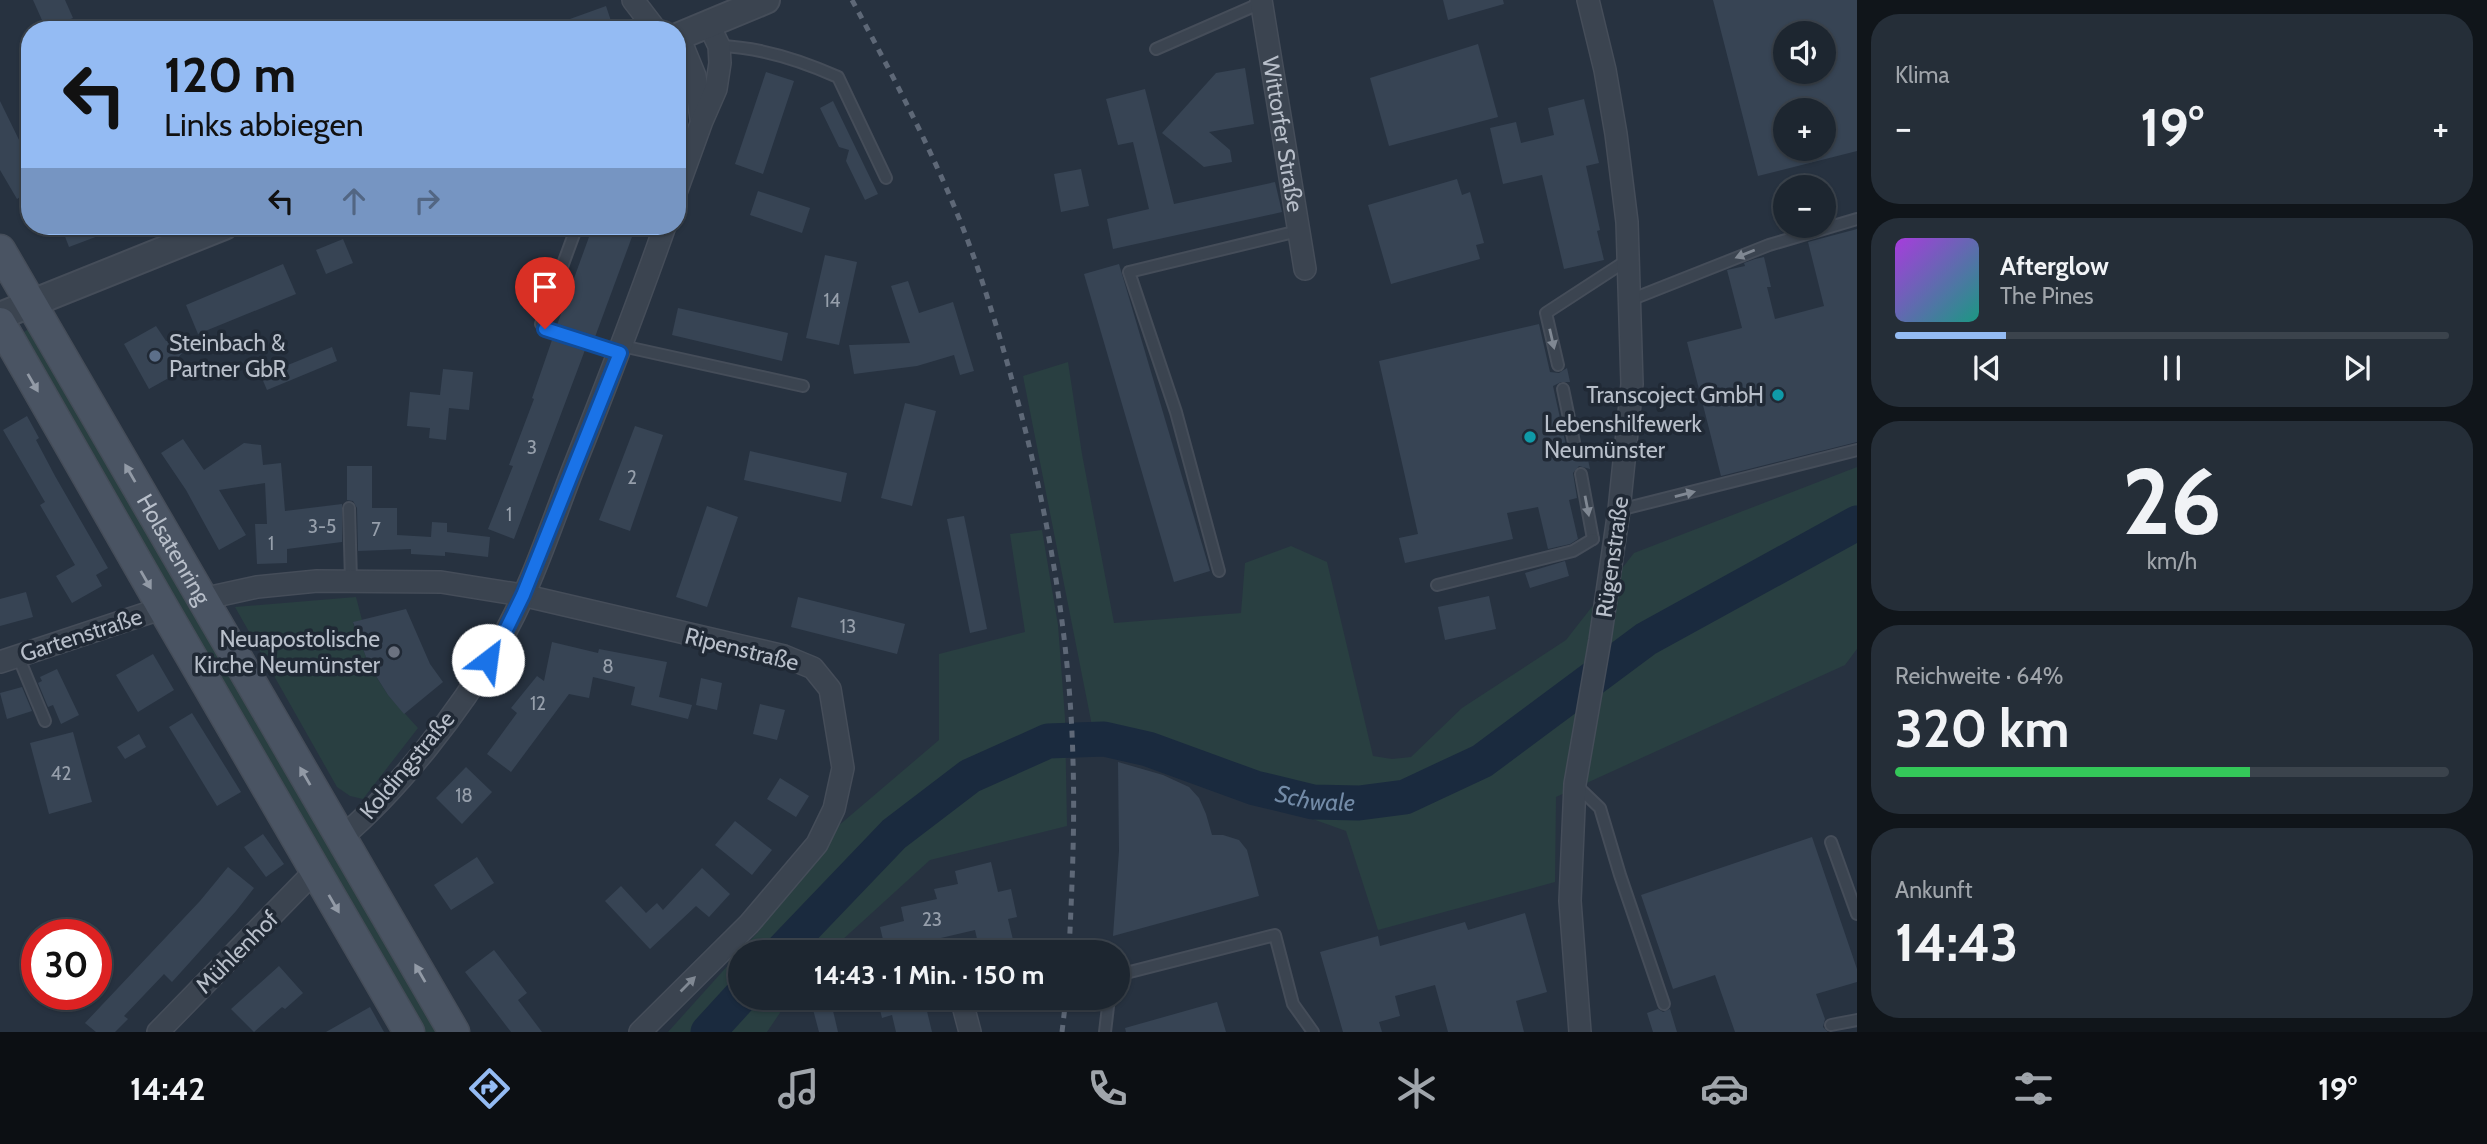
<!DOCTYPE html>
<html lang="de">
<meta charset="utf-8">
<style>
body{margin:0;font-family:Cabin,sans-serif;background:#252e38;color:#f1f3f6;height:100vh;display:flex;flex-direction:column;font-size:26px;white-space:nowrap}
*{box-sizing:border-box;margin:0}
p{font-size:23px;color:#a0a5ab}
.icon{flex:none;width:38px;height:38px;fill:none;stroke:currentColor;stroke-width:2;stroke-linecap:round;stroke-linejoin:round}
.map{position:relative;flex:1;overflow:hidden}
.drawer{display:flex;flex-direction:column;gap:14px;padding:14px;background:#10151a;width:630px}
.drawer>*{flex:none}
.guide{position:absolute;left:21px;top:21px;width:665px;height:214px;border-radius:28px;box-shadow:0 2px 5px #0004,0 0 0 2px #3b434c;background:#94bbf3;color:#111;overflow:hidden}
.tools{position:absolute;left:1773px;top:21px;display:grid;gap:14px}
.tools a{display:grid;place-items:center;width:63px;height:63px;border-radius:50%;background:#1d2630;box-shadow:0 2px 5px #0004,0 0 0 2px #3b434c;font-size:35px}
.speed{position:absolute;left:21px;top:919px;display:flex;gap:14px;font-size:35px;font-weight:700;text-align:center}
.speed>*{display:grid;place-content:center;width:91px;height:91px;border-radius:50%;background:#1d2630;box-shadow:0 2px 5px #0004,0 0 0 2px #3b434c;line-height:1}
.speed .limit{border:10px solid #d22;background:#fff;color:#111}
.pin{position:absolute;display:grid;place-items:center;width:60px;height:60px;color:#fff;margin:-72px -30px;border-radius:50% 50% 50% 0;rotate:-45deg;box-shadow:0 0 7px #0007}
.pin .icon{rotate:45deg}
.me{position:absolute;width:77px;margin:-38px;rotate:30deg;stroke-linejoin:round;filter:drop-shadow(0 0 5px #0008)}
.turn{display:flex;align-items:center;gap:24px;height:147px;padding:0 28px;font-size:32px}
.turn .icon{width:91px;height:91px;stroke-width:2.5}
.turn b{display:block;font-size:49px;line-height:60px}
.lanes{display:flex;align-items:center;height:66px;padding:0 28px;background:#0003;justify-content:center;gap:35px;direction:ltr}
.lanes .off{opacity:.35}
.big{font-size:52px;font-weight:800;line-height:1.1}
.drawer .card{flex:1;display:flex;flex-direction:column;justify-content:center;gap:10px;min-width:0;padding:0 24px;border-radius:28px;background:#252e38}
.drawer .dial{align-items:center;gap:0}
.dial b{font-size:91px;line-height:1}
.song{display:flex;align-items:center;gap:21px}
.cover{width:84px;height:84px;border-radius:10px;background:linear-gradient(135deg,hsl(280 70% 55%),hsl(170 70% 35%))}
.played{height:7px;border-radius:4px;background:linear-gradient(90deg,#94bbf3 20%,#3b434c 20%)}
.keys{display:flex;justify-content:space-around;direction:ltr}
.heat{display:flex;justify-content:space-between;align-items:center;font-size:38px;direction:ltr}
.charge{height:10px;border-radius:5px;background:linear-gradient(90deg,#34c759 64%,#3b434c 0)}
.trip{position:absolute;left:728px;top:940px;width:402px;height:70px;border-radius:35px;background:#1d2630;box-shadow:0 2px 5px #0004,0 0 0 2px #3b434c;font-weight:800;line-height:70px;text-align:center}
.tab-bar{display:flex;height:112px;justify-content:space-around;align-items:center;background:#0c0f13;color:#a0a5ab}
.tab-bar .icon{width:49px;height:49px}
.tab-bar .on{color:#94bbf3}
.tab-bar b{font-size:32px;color:#f1f3f6}
main{display:flex;flex:1;min-height:0}
.map>svg:first-child{display:block}
</style>
<main>
<div class="map">
<svg width="1857" height="1032" viewBox="0 0 1857 1032">
<rect width="100%" height="100%" fill="#273240"/>
<g fill="#293f41">
<path d="M27,330H32L441,1032H416L22,333Z"/>
<path d="M1068,362L1082,454L1114,623L1241,613L1245,563L1291,546L1327,562L1373,756L1392,759L1411,757L1462,708L1566,640L1634,553L1857,467V649L1845,665L1556,797L1555,882L1378,930L1346,831L1095,741L1023,376Z"/>
<path d="M1042,530L1058,625L1065,718L1067,826L930,860L829,952H740V998H790L767,1032H668L758,932L817,844L939,740V654L1025,632L1010,534Z"/>
<path d="M356,597L362,620L353,623L369,665L388,695L418,728L363,799L350,796L337,787L235,607Z"/>
</g>
<g fill="none" stroke-linecap="round" stroke-linejoin="round">
<g stroke="#1a2a3e" stroke-width="35">
<path id="s1" d="M781,952L894,834L970,776L1048,741L1104,739L1148,749L1255,788L1313,802L1359,803L1405,797L1482,761L1646,639L1857,523"/>
<path d="M708,1032L740,997"/>
</g>
</g>
<g fill="#374454" fill-rule="evenodd">
<path d="M33,0H65L73,18L46,29Z"/>
<path d="M1443,0H1503L1504,4L1448,20Z"/>
<path d="M1713,0H1857V151L1758,176ZM1785,33H1824V72H1785ZM1785,110H1824V149H1785Z"/>
<path d="M606,6L614,30H545V28Z"/>
<path d="M1478,44L1498,117L1389,146L1370,78Z"/>
<path d="M1245,68L1254,124L1209,132L1230,150L1232,162L1204,167L1162,133L1216,73Z"/>
<path d="M766,72L794,81L763,174L735,164Z"/>
<path d="M1145,89L1174,204L1275,182L1282,212L1113,249L1107,219L1149,209L1133,142L1118,145L1106,99Z"/>
<path d="M1584,99L1599,163L1586,166L1600,230L1597,231L1604,260L1564,269L1542,175L1503,184L1490,128L1516,122L1521,143L1554,135L1548,108Z"/>
<path d="M0,101L23,148L30,144V191L17,199L0,170Z"/>
<path d="M833,101L878,194L865,200L846,161L849,150L839,147L820,108Z"/>
<path d="M1081,169L1089,206L1061,212L1054,174Z"/>
<path d="M1457,179L1462,195L1470,192L1484,243L1476,245L1480,259L1391,284L1368,205Z"/>
<path d="M758,191L810,208L802,233L750,215Z"/>
<path d="M61,226H122V227L69,247Z"/>
<path d="M593,226H636L595,337L557,325Z"/>
<path d="M1857,229V442L1721,476L1687,342L1742,328L1727,270L1745,266L1744,263L1755,259L1764,257L1771,287H1767L1775,319L1824,306L1808,242Z"/>
<path d="M343,239L353,263L326,274L316,250Z"/>
<path d="M825,255L857,262L839,345L806,338Z"/>
<path d="M283,264L296,294L198,334L186,305Z"/>
<path d="M1119,264L1210,571L1174,582L1084,274Z"/>
<path d="M908,281L919,313L953,302L974,371L960,375L954,355L917,366L854,374L849,345L910,343L891,286Z"/>
<path d="M678,308L788,333L782,361L672,335Z"/>
<path d="M1539,324L1550,372L1559,373L1567,368L1570,382H1561L1553,386L1569,459H1578L1587,455L1590,469L1579,466L1573,473L1577,498L1569,500L1578,539L1570,544L1548,549L1538,507L1507,513L1513,539L1405,563L1399,538L1418,534L1379,361Z"/>
<path d="M156,326L166,341H174L181,345L182,353L177,359L183,370L149,389L124,344Z"/>
<path d="M552,340L585,350L514,539L488,529L513,466L509,465L534,399L532,398Z"/>
<path d="M332,347L337,361L267,390L261,376Z"/>
<path d="M443,369L473,372L469,410L449,408L446,440L429,438L430,428L407,426L410,392L440,395Z"/>
<path d="M905,403L936,411L912,506L881,498Z"/>
<path d="M27,416L39,438L36,440L55,476L108,568L96,575L102,586L72,603L56,576L75,565L40,505L45,502L3,430Z"/>
<path d="M635,426L663,435L630,531L599,520Z"/>
<path d="M183,439L204,470L244,443L261,445L263,465L281,463L285,511L342,504V542L287,549V563L257,564L255,524H267L265,483L219,490L246,535L219,550L186,490L161,453Z"/>
<path d="M750,451L847,473L841,502L744,480Z"/>
<path d="M347,466H372V508H397V535L431,537L432,522L447,523V532L490,537L488,557L445,552V556L411,554V549L358,551L357,508L353,501L347,500Z"/>
<path d="M707,506L738,517L707,607L676,597Z"/>
<path d="M964,516L987,629L970,633L947,519Z"/>
<path d="M1565,561L1569,576L1530,588L1525,573Z"/>
<path d="M26,592L33,617L0,626V599Z"/>
<path d="M1489,596L1496,629L1445,640L1438,607Z"/>
<path d="M798,597L905,624L897,654L791,627Z"/>
<path d="M406,609L430,664L443,682L404,714L388,695L369,665L353,622Z"/>
<path d="M552,642L598,653L599,649L667,662L659,697L692,705L688,719L631,705L635,687L593,677L589,698L569,694L511,772L487,754L517,713L511,708L537,676L544,681Z"/>
<path d="M153,654L174,690L138,712L116,675Z"/>
<path d="M57,669L79,715L61,724L53,705L48,707L38,683L42,681L40,677Z"/>
<path d="M701,678L722,683L717,710L696,705Z"/>
<path d="M22,687L32,711L7,719L0,693Z"/>
<path d="M760,704L785,710L777,740L753,734Z"/>
<path d="M192,713L241,792L217,806L169,727Z"/>
<path d="M73,732L92,802L49,814L30,743Z"/>
<path d="M139,734L146,747L125,759L117,747Z"/>
<path d="M1118,762L1163,775L1189,787L1199,798L1206,814L1212,835H1223L1239,840L1247,850L1259,896L1113,936L1119,851Z"/>
<path d="M466,767L492,792L462,824L436,798Z"/>
<path d="M780,778L809,796L796,817L767,799Z"/>
<path d="M735,821L772,850L752,875L715,845Z"/>
<path d="M263,834L284,864L266,877L244,847Z"/>
<path d="M1812,837L1857,969V982L1816,994L1825,1019L1823,1027L1828,1032H1735L1715,975L1673,989L1641,895Z"/>
<path d="M477,857L494,883L451,910L434,885Z"/>
<path d="M991,862L998,892L1011,889L1017,917L1008,919L1014,944L980,952L975,930L911,945L913,952H886L880,927L904,921L901,907L937,899L934,889L958,884L955,871Z"/>
<path d="M228,867L254,888L236,911L172,982L164,974L124,1016L128,1019L115,1032H96L85,1023L200,901Z"/>
<path d="M702,868L730,894L709,917L696,906L650,949L605,901L621,886L646,913L657,903L663,910Z"/>
<path d="M1525,913L1547,992L1516,1001L1524,1032H1448L1435,985L1395,996L1400,1016L1379,1022L1382,1032H1343L1320,952L1378,936L1380,946L1465,922L1468,930Z"/>
<path d="M494,950L527,993L518,1000L542,1032H511L465,972Z"/>
<path d="M279,966L303,993L285,1009L282,1007L254,1032L231,1009Z"/>
<path d="M810,998H830L838,1032H819Z"/>
<path d="M877,998H914L917,1009L926,1007L932,1032H896L892,1015L882,1018Z"/>
<path d="M1217,1002L1226,1032H1126L1125,1028Z"/>
<path d="M370,1007L384,1032H326Z"/>
<path d="M1658,1009L1663,1012L1670,1009L1677,1032H1653L1647,1013Z"/>
</g>
<g fill="none" stroke-linecap="round" stroke-linejoin="round">
<g stroke="#454d59" stroke-width="14">
<g id="service">
<path d="M719,46C760,47 800,60 838,77L886,178"/>
<path d="M1156,49L1261,3"/>
<path d="M577,226L541,324L545,329L620,353"/>
<path d="M1630,300L1769,245L1857,219"/>
<path d="M622,346L803,386"/>
<path d="M1558,365L1546,313L1629,259"/>
<path d="M1563,389L1576,452"/>
<path d="M1581,474L1593,539"/>
<path d="M349,508L351,580"/>
<path d="M1619,510L1857,450"/>
<path d="M1219,571L1176,412L1129,272L1298,231"/>
<path d="M1437,585L1573,551L1593,539"/>
<path d="M18,656L45,721"/>
<path d="M1577,786L1600,808L1620,875L1664,1004"/>
<path d="M1831,842L1857,914"/>
<path d="M1118,975L1275,935L1293,1004L1313,1032"/>
<path d="M1831,1025L1857,1020"/>
<path d="M1105,1032L1109,998"/>
</g>
</g>
<g stroke="#454d59" stroke-width="24">
<g id="minor">
<path d="M633,0L656,30"/>
<path id="s2" d="M1261,0L1305,269"/>
<path d="M679,37L695,76L701,119"/>
<path d="M677,190L702,121L716,89L720,63L719,46L709,25"/>
<path d="M202,599L257,587L317,581L441,582L522,595L784,656L813,668L830,689L843,768L834,809L817,844L749,924L640,1032"/>
<path d="M0,662L163,608"/>
<path d="M341,838C399,789 460,711 498,645C530,591 550,528 573,469C605,389 636,308 665,226"/>
<path d="M961,998L970,1032"/>
<path d="M158,1032L315,871"/>
<path d="M1580,1032L1570,901L1575,784L1600,640L1619,510L1632,384L1627,222L1616,134L1605,70L1588,0"/>
</g>
</g>
<g stroke="#454d59" stroke-width="30">
<g id="tertiary">
<path d="M677,37L766,0"/>
<path d="M0,316L224,226"/>
</g>
</g>
<g stroke="#454d59" stroke-width="33">
<g id="secondary">
<path id="s3" d="M0,250L454,1032"/>
<path d="M0,323L163,608L409,1032"/>
</g>
</g>
<use href="#service" stroke="#3b4450" stroke-width="10"/>
<use href="#minor" stroke="#3b4450" stroke-width="21"/>
<use href="#tertiary" stroke="#3b4450" stroke-width="26"/>
<use href="#secondary" stroke="#4a5463" stroke-width="30"/>
<g stroke="#5e6877" stroke-width="5" stroke-dasharray="7 7" stroke-linecap="butt">
<path d="M852,0C901,91 951,185 983,284C1033,437 1069,599 1073,761C1075,825 1072,888 1069,952"/>
<path d="M1062,1032L1066,998"/>
</g>
</g>
<defs><path id="oneway-solid" d="M-6-.8H1V-3.2L6.5 0L1 3.2V.8H-6Z" transform="scale(1.75)"/></defs>
<g fill="#808893">
<use href="#oneway-solid" transform="translate(1745 254) rotate(158)"/>
<use href="#oneway-solid" transform="translate(1552 339) rotate(77)"/>
<use href="#oneway-solid" transform="translate(1685 494) rotate(-14)"/>
<use href="#oneway-solid" transform="translate(1587 506) rotate(79)"/>
<use href="#oneway-solid" transform="translate(688 984) rotate(-45)"/>
</g>
<g fill="#929aa6">
<use href="#oneway-solid" transform="translate(33 383) rotate(60)"/>
<use href="#oneway-solid" transform="translate(130 473) rotate(-120)"/>
<use href="#oneway-solid" transform="translate(146 580) rotate(60)"/>
<use href="#oneway-solid" transform="translate(305 776) rotate(-120)"/>
<use href="#oneway-solid" transform="translate(334 904) rotate(60)"/>
<use href="#oneway-solid" transform="translate(420 973) rotate(-120)"/>
</g>
<g fill="none" stroke-linecap="round" stroke-linejoin="round">
<g stroke="#114b97" stroke-width="18">
<path id="route" d="M488,660L499,644L523,595L620,353L545,329"/>
</g>
<use href="#route" stroke="#1a73e8" stroke-width="12"/>
</g>
<circle fill="#5c6f8a" stroke="#202935" stroke-width="2.5" cx="155" cy="356" r="7"/>
<g fill="#0f9aa8" stroke="#202935" stroke-width="2.5">
<circle cx="1778" cy="395" r="7"/>
<circle cx="1530" cy="437" r="7"/>
</g>
<circle fill="#6b7280" stroke="#202935" stroke-width="2.5" cx="394" cy="652" r="7"/>
<g text-anchor="middle" stroke-width="7" stroke-linejoin="round" paint-order="stroke">
<g font-size="19" fill="#969fab">
<text x="832" y="307">14</text>
<text x="532" y="454">3</text>
<text x="632" y="484">2</text>
<text x="509" y="521">1</text>
<text x="322" y="533">3-5</text>
<text x="376" y="536">7</text>
<text x="271" y="550">1</text>
<text x="848" y="633">13</text>
<text x="608" y="673">8</text>
<text x="538" y="710">12</text>
<text x="61" y="780">42</text>
<text x="464" y="802">18</text>
<text x="932" y="926">23</text>
</g>
<g font-size="23" fill="#b8bfca" stroke="#202935">
<text dy="8" stroke="none"><textPath href="#s2" startOffset="136">Wittorfer Straße</textPath></text>
<text dy="8" stroke="none"><textPath href="#s3" startOffset="346">Holsatenring</textPath></text>
<text transform="translate(1612 557) rotate(-82)" y="8">Rügenstraße</text>
<text transform="translate(81 635) rotate(-18)" y="8">Gartenstraße</text>
<text transform="translate(742 649) rotate(14)" y="8">Ripenstraße</text>
<text transform="translate(407 765) rotate(-50)" y="8">Koldingstraße</text>
<text transform="translate(237 952) rotate(-45)" y="8">Mühlenhof</text>
</g>
<g font-size="23" fill="#b8bfca" stroke="#202935" text-anchor="start">
<text x="169" y="351">Steinbach &amp;<tspan x="169" dy="26">Partner GbR</tspan></text>
<text x="1764" y="403" text-anchor="end">Transcoject GmbH</text>
<text x="1544" y="432">Lebenshilfewerk<tspan x="1544" dy="26">Neumünster</tspan></text>
<text x="380" y="647" text-anchor="end">Neuapostolische<tspan x="380" dy="26">Kirche Neumünster</tspan></text>
</g>
<g font-size="24" font-style="italic" fill="#738ba7" stroke="#202935">
<text dy="8" stroke="none"><textPath href="#s1" startOffset="621">Schwale</textPath></text>
</g>
</g>
</svg>
<div class="tools">
<a><svg class="icon" aria-label="sound" viewBox="0 0 24 24"><path d="M4 9h4l5-4v14l-5-4H4zM17 9q2 3 0 6"/></svg></a>
<a>+</a>
<a>−</a>
</div>
<div class="speed"><div class="limit">30</div></div>
<div class="pin" style="left:545px;top:329px;background:#d93025"><svg class="icon" aria-label="arrive" viewBox="0 0 24 24"><path d="M6 21V4h12l-3 4 3 4H6"/></svg></div>
<svg class="me" style="left:488px;top:660px" viewBox="-20 -20 40 40"><circle r="19" fill="#fff"/><path d="M0-13L10 11 0 6-10 11z" fill="#1a73e8"/></svg>
<div class="trip">14:43 · 1 Min. · 150 m</div>
<div class="guide">
<div class="turn"><svg class="icon" aria-label="left" viewBox="0 0 24 24"><path d="M17 20v-9H6M10 6l-5 5 5 5"/></svg><div><b>120 m</b>Links abbiegen</div></div>
<div class="lanes"><svg class="icon" aria-label="left" viewBox="0 0 24 24"><path d="M17 20v-9H6M10 6l-5 5 5 5"/></svg><svg class="icon off" aria-label="ahead" viewBox="0 0 24 24"><path d="M12 20V5M6 11l6-6 6 6"/></svg><svg class="icon off" aria-label="right" viewBox="0 0 24 24"><path d="M7 20v-9h11M14 6l5 5-5 5"/></svg></div>
</div>
</div>
<section class="drawer">
<div class="card"><p>Klima</p>
<div class="heat"><a>−</a><b class="big">19°</b><a>+</a></div>
</div>
<div class="card">
<div class="song"><i class="cover"></i><div><b>Afterglow</b><p>The Pines</p></div></div>
<div class="played"></div>
<div class="keys"><svg class="icon" aria-label="previous" viewBox="0 0 24 24"><path d="M18 5L8 12l10 7zM5 5v14"/></svg><svg class="icon" aria-label="pause" viewBox="0 0 24 24"><path d="M8 5v14M16 5v14"/></svg><svg class="icon" aria-label="next" viewBox="0 0 24 24"><path d="M6 5l10 7-10 7zM19 5v14"/></svg></div>
</div>
<div class="card dial"><b>26</b><p>km/h</p></div>
<div class="card"><p>Reichweite · 64%</p><b class="big">320 km</b><div class="charge"></div></div>
<div class="card"><p>Ankunft</p><b class="big">14:43</b></div>
</section>
</main>
<nav class="tab-bar">
<b>14:42</b>
<svg class="icon on" aria-label="directions" viewBox="0 0 24 24"><path d="M12 3l9 9-9 9-9-9zM9 14v-3h6M13 9l2 2-2 2"/></svg>
<svg class="icon" aria-label="music" viewBox="0 0 24 24"><path d="M9 18V5l10-2v13"/><circle cx="6" cy="18" r="3"/><circle cx="16" cy="16" r="3"/></svg>
<svg class="icon" aria-label="phone" viewBox="0 0 24 24"><path d="M5 4h4l2 5-3 2q2 4 5 5l2-3 5 2v4C11 20 4 13 5 4z"/></svg>
<svg class="icon" aria-label="climate" viewBox="0 0 24 24"><path d="M12 3v18M4 7l16 10M4 17L20 7"/></svg>
<svg class="icon" aria-label="car" viewBox="0 0 24 24"><path d="M5 17H2v-5l4-1 3-4h7l3 4 3 1v5h-3M9 17h6M6 11h13"/><circle cx="7" cy="17" r="2"/><circle cx="17" cy="17" r="2"/></svg>
<svg class="icon" aria-label="filters" viewBox="0 0 24 24"><path d="M4 7h16M4 17h16"/><circle cx="9" cy="7" r="2"/><circle cx="15" cy="17" r="2"/></svg>
<b>19°</b>
</nav>
